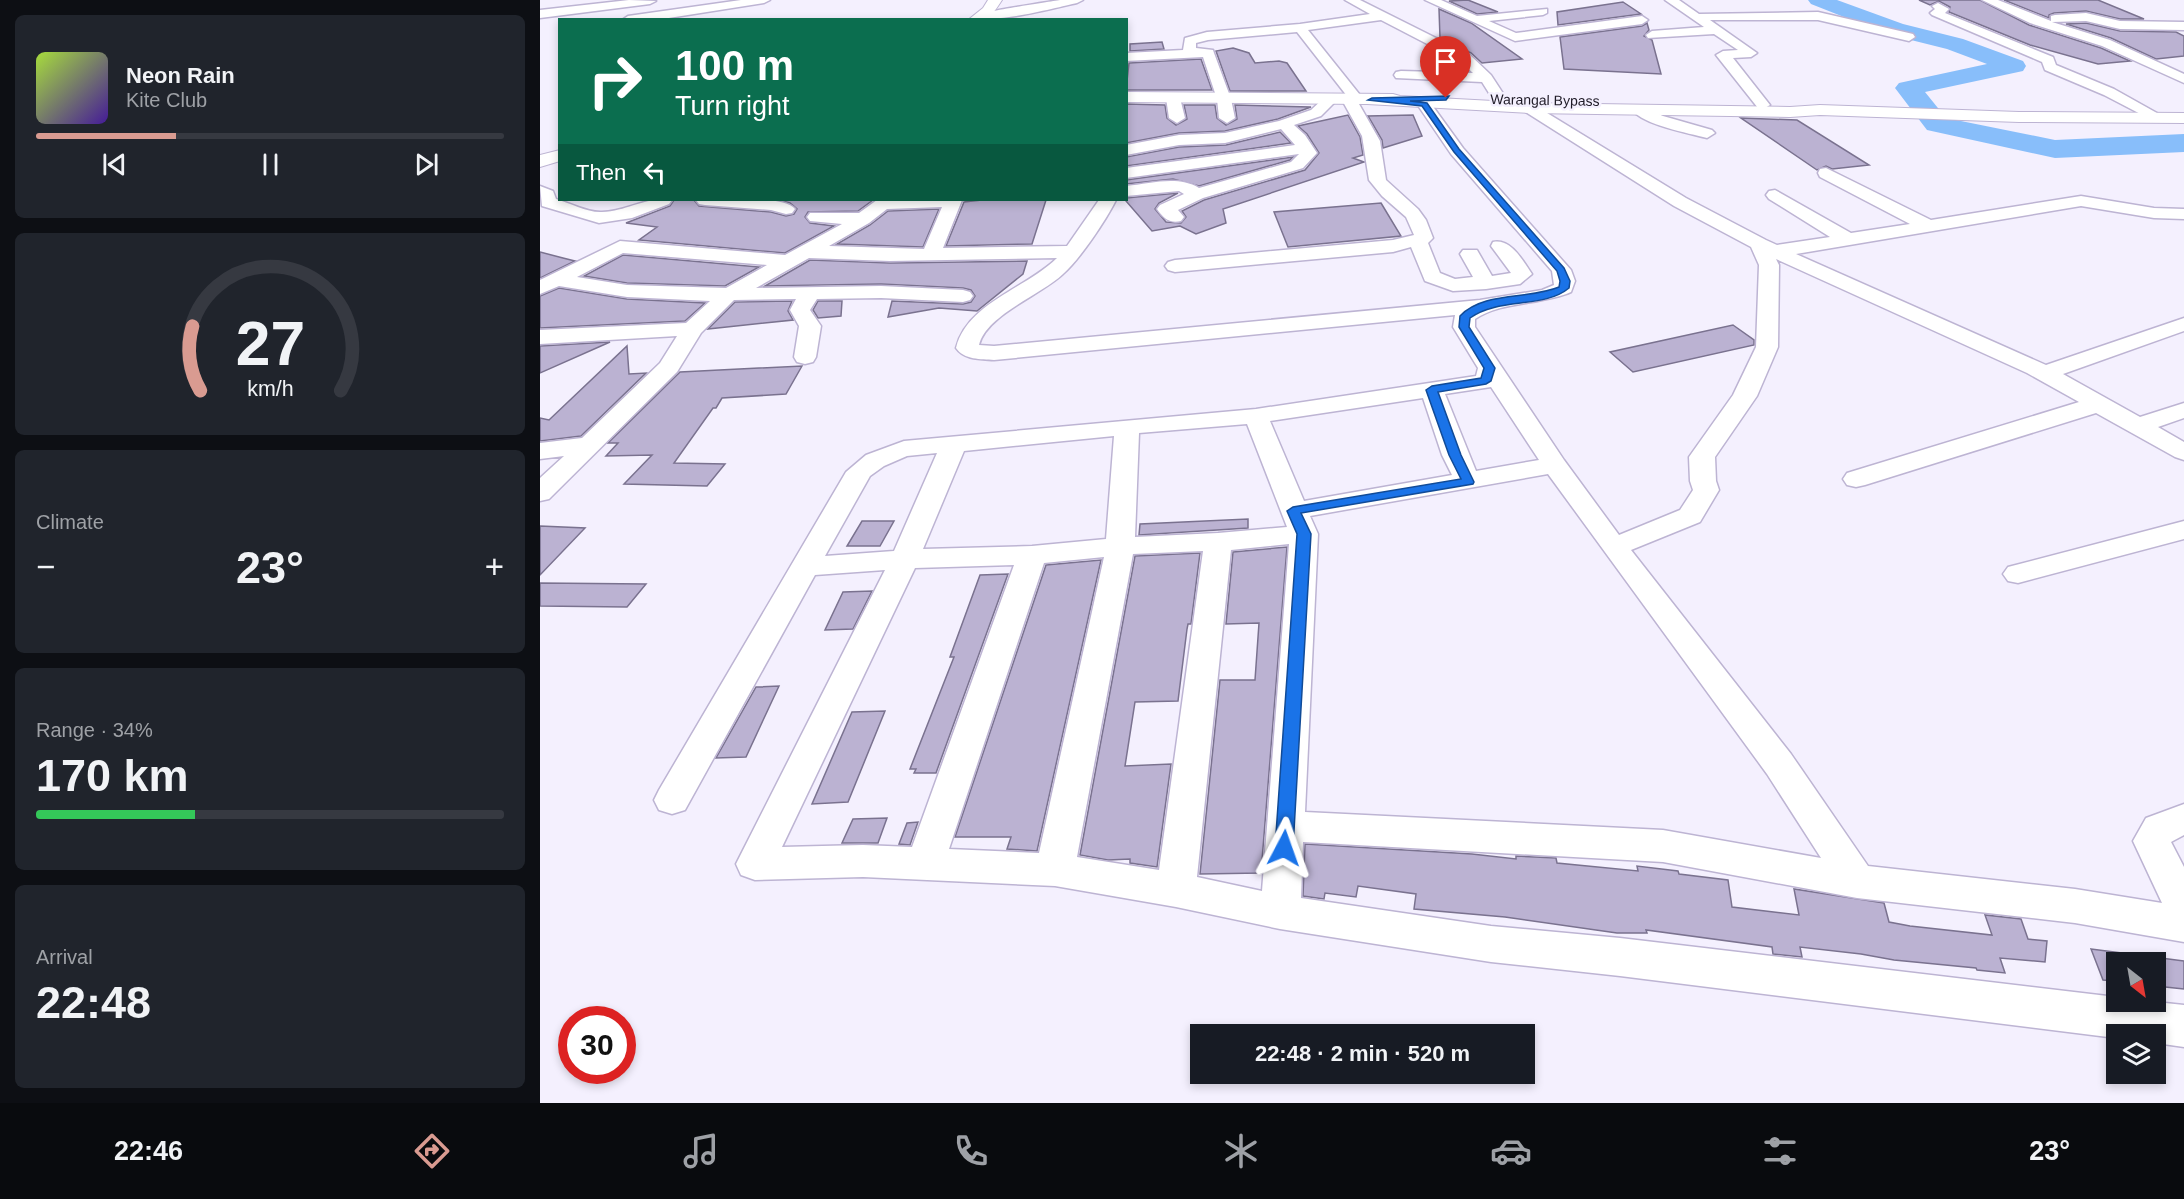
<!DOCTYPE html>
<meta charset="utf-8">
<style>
body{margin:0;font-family:Helvetica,sans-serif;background:#20242c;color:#f1f3f6;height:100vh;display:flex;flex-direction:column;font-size:22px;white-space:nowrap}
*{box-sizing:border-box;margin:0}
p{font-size:20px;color:#9ea1a6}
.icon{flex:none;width:33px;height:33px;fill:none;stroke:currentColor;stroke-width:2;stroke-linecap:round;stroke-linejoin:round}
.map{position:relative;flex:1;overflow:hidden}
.sheet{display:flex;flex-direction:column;gap:15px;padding:15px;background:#0d0f14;width:540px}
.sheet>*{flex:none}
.guide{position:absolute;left:18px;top:18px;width:570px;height:183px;border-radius:0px;box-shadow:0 3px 9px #0003;background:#0b6e4f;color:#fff;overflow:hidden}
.needle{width:39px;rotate:149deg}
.buttons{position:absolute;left:1566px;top:952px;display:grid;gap:12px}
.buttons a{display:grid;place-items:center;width:60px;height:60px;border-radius:0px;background:#171b24;box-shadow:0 3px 9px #0003;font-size:30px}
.speed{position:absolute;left:18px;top:1006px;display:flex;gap:12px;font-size:30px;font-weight:700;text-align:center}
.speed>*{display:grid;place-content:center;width:78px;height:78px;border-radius:50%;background:#171b24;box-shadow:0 3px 9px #0003;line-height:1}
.speed .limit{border:9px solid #d22;background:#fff;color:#111}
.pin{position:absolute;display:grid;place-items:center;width:51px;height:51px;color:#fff;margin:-62px -26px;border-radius:50% 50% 50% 0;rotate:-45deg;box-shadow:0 0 6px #0007}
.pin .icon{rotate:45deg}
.me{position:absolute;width:66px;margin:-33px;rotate:4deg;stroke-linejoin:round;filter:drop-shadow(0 0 4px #0008)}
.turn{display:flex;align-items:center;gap:21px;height:126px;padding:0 18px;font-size:27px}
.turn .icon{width:78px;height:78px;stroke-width:2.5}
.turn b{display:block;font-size:42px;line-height:51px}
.then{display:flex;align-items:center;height:57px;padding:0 18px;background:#0003;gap:12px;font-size:22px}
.big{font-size:45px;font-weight:700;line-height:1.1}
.sheet .card{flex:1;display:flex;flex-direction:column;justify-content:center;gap:9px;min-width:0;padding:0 21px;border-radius:9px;background:#20242c}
.sheet .dial{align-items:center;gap:0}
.dial svg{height:156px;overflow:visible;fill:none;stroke:#363941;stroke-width:7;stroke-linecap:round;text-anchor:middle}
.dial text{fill:#f1f3f6;stroke:none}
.song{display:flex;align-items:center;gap:18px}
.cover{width:72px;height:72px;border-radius:9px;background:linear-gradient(135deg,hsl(80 70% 55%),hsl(260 70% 35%))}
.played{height:6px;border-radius:3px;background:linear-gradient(90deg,#d99b91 30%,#363941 30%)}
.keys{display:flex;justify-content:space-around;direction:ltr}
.heat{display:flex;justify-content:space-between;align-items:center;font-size:33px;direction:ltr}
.charge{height:9px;border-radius:4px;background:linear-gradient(90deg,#34c759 34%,#363941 0)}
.trip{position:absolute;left:650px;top:1024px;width:345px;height:60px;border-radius:0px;background:#171b24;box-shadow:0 3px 9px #0003;font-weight:700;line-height:60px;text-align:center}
.dock{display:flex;height:96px;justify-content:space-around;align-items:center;background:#090b0e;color:#9ea1a6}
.dock .icon{width:42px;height:42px}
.dock .active{color:#d99b91}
.dock b{font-size:27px;color:#f1f3f6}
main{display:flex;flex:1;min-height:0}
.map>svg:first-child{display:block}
</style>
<main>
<section class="sheet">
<div class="card">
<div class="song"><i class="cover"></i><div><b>Neon Rain</b><p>Kite Club</p></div></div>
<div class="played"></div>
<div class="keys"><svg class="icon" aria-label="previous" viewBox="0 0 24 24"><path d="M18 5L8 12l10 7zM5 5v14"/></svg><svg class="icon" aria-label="pause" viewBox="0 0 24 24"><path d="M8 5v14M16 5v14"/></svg><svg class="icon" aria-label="next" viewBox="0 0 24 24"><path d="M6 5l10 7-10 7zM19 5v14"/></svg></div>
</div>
<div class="card dial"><svg viewBox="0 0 100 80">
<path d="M14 69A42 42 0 1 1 86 69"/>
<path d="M14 69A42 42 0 0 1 10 36" stroke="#d99b91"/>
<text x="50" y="56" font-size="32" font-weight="700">27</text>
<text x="50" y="72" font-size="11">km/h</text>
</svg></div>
<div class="card"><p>Climate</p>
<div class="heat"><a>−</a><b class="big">23°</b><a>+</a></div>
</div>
<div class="card"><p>Range · 34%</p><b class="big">170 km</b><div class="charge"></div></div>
<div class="card"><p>Arrival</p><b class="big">22:48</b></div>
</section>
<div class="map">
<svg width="1644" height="1103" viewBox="0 0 1644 1103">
<rect width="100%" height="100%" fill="#f4f0fe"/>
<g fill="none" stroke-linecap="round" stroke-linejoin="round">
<path fill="#88befa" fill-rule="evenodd" d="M1268,0H1297L1363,24L1423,39L1483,61L1486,66L1483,71L1385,92L1406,118L1515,140L1644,134V152L1515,158L1387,130L1355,88L1359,83L1447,64L1407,49L1347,34L1271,4Z"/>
</g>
<g fill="#bbb2d2" stroke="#7a728f" stroke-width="1.5">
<path d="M928,0L958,12L937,14L909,1Z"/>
<path d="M1379,0H1440L1489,25L1561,48L1590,61L1558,64L1490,45L1409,12L1410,7L1399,1L1390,5Z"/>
<path d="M1464,0H1558L1604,19H1580L1546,11L1514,13L1509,15V18Z"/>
<path d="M1083,2L1101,14L1018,25L1017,12Z"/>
<path d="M899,9L931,23L982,59L942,63L931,53L900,38Z"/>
<path d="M1107,23L1109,30L1104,36L1112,40L1121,74L1024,69L1020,37L1102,26Z"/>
<path d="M1546,23L1580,31L1636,32L1644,36V56L1616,59L1571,38L1526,24Z"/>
<path d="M622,42L624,49L590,51V44Z"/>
<path d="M693,48L709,53L715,63L739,61L747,63L766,91H690L676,51Z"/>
<path d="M901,53L919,63L927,71L901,70Z"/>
<path d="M661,59L672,90H586L589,63Z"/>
<path d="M586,104L625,105L627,118L636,125L647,119L644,105H675L677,118L686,125L697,119L695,105L771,107L738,119L685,131L639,133L586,143Z"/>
<path d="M808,115L820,137L823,155L813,158L824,162L683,209L686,223L656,234L640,226L612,231L586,201V198L638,193L619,203L615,209L626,222L641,223L646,217L642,211L664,200L765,170L779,153L767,134L758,126Z"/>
<path d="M873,115L882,136L843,148L842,140L828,116Z"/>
<path d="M1201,118L1257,120L1329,165L1292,169L1286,166L1277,170Z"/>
<path d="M740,132L751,143L586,166V157L639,147L686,145Z"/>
<path d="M753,157L750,160L659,186L633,179L586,184V180Z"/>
<path d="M134,200H154L159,206L231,212L246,216L254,214L257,209L250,203L239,200H333L318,211L268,212L265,217L270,223L294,226L245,253L99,240L117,227L86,223L130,206Z"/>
<path d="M442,200H506L492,244L406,246L424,202Z"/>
<path d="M841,203L861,236L748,247L734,212Z"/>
<path d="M399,209L383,247L297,244L330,225L348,211Z"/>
<path d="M0,252L23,258L35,261L0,278Z"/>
<path d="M83,255L219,267L185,286L87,283L44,276Z"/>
<path d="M270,260L350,263L487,261L483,274L437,311L399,308L348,317L352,301L423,304L431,302L435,296L431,290L423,288L341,284L225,286Z"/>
<path d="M19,288L87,299L165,303L145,321L0,328V296Z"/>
<path d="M252,301L248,311L253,320L168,329L195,302Z"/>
<path d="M278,301H302L301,316L278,318L273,310Z"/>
<path d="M1193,325L1214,340V345L1093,372L1070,352Z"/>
<path d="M70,342L0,373V346Z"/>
<path d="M87,346L89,374L106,373L41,436L0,441V418L9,420Z"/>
<path d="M262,366L246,394L182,398L176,408H173L134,463L185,464L167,486L84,484L112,455L66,456L78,443H68L140,372Z"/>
<path d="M708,519V528L599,535L600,524Z"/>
<path d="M322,521H354L340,546H307Z"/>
<path d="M0,526L45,528L0,575Z"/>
<path d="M747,547L721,873L660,874L680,680H715L719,623L686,624L693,552Z"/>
<path d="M660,553L651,624H648L647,629L638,701L595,702L585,766L631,764L617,867L590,863V859L568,860L540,855L595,556Z"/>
<path d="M561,560L497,851L467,849L471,837H415L506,565Z"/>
<path d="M468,574L396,773H374L376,769H370L414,657H410L440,575Z"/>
<path d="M0,583L106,584L87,607L0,606Z"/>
<path d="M332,591L313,629L285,630L303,592Z"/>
<path d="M239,686L206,757L176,758L216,687Z"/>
<path d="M345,711L308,802L272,804L312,712Z"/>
<path d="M347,818L338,843H302L313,819Z"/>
<path d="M378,822L370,845L359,844L367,823Z"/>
<path d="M765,844L932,854L976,859V856L1016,858L1017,863L1098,871L1097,866L1138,871L1139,874L1188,880L1192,907L1259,915L1254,889L1344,903L1349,922L1370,926L1452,935L1445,915L1481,919L1488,939L1507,941L1505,962L1460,958L1465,973L1437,970L1436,968L1354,960L1321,954L1260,947L1262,957L1233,954L1232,947L1106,930L1107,933H1077L965,917L874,909L876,894L818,886L816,897L785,893L784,899L763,896Z"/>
<path d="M1551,949L1644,961V989L1616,986V963H1576V981L1563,980Z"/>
</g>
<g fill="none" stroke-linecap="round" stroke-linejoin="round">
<g stroke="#bdb4d3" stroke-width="3">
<g id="minor">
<path d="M89,0L116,1L110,4L0,18V10Z"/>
<path d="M201,0H230L224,3L116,20H82L88,16Z"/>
<path d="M520,0H543L537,3C518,7 449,26 436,15C440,12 508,2 520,0Z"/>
<path d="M805,0H820L930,55L951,75L966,98L964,101H954L942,82L856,78L854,75L856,72L861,71L933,73L920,61L841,20L768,30L824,100L819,104L840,141L846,180L878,209L886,220L893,238L888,243L900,273L915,279L933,277L920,254L923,250H937L952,276L971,273L951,246L953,242C971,238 983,261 992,274L980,284L946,289L913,291L885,281L871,247L853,252L635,272L628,270L625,266L628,262L635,260L853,240L874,235L866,217L842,196L829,180L822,136L802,100L807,96L757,32L668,40L656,43V48L673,50L674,53L691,99L695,118L687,123L679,118L677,99L663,57L586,61V53L643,50L645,38L667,32L760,24L830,14Z"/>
<path d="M885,0H901L937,16L1007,9V13L1003,15L949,21L976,33L1102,16L1108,20L1102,24L975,41Z"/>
<path d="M1125,0H1139L1159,14L1278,12L1373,34L1375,37L1369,41L1278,20H1170L1217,53L1211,57L1193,58L1230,105L1223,109L1218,108L1176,55L1183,51L1198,50L1174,34L1108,38L1106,35L1112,31L1164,27Z"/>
<path d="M1442,0H1458L1511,21V16L1515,15L1546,13L1580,21L1644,22V30L1580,29L1546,21L1512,22L1570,40L1644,74V83L1562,46L1490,23Z"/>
<path d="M1398,3L1409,9L1405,13L1513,57L1516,65L1574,89L1624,117L1622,120H1612L1564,95L1505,70L1502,62L1392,15L1390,13L1395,9L1392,6Z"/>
<path d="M633,94L640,98L645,118L637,123L629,118L626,98Z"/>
<path d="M790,96L797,100L781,116L754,125L765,135L777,153L763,168L663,198L638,210L644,217L641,221C630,224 623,218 617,209L620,205L644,194L639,191L586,196V186C611,184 637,175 659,188L751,162L759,154L586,178V168L755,145L741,129L685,143L639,145L586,155V145L639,135L685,133L739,121L771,110L785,97Z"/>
<path d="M884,100L889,101L923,148L1031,270L1035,281L1031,292C1001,305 961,301 935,319V327L1024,460L1079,535L1140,510L1153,490L1150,481L1149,457L1193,395L1216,347L1219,265L1211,247L1134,206L984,111L982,108L984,105H994L1146,198L1226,240L1237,245L1290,237L1229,199L1226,195L1229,191L1235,190L1311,233L1370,224L1280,177L1278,173L1280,169L1286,168L1391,220L1541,196L1614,208L1644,209V219L1614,218L1541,206L1256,254L1506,365L1644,318V331L1523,374L1600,417L1644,403V418L1618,427L1644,442V460L1635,457L1556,413L1325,485L1316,487L1307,485L1303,479L1307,473L1539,402L1487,373L1236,259L1239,265L1238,347L1217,396L1175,457L1176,481L1179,490L1160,522L1091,550L1251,754L1328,866L1535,889L1622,903L1593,841L1606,818L1644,804V835L1631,842L1644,867V942L1535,923L1317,898L1123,862L763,842L761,898L951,926L1080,938L1576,997V1002H1616L1644,1005V1047L1616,1043V1035H1576V1038L1080,976L951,962L740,929L636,907L515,886L323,877L215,880L201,875L196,864L345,570L275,575L145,810L132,814L119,810L114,800L119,790L306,472L326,455L364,441L716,409L936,376L938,368L913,327L915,315L454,360C441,359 424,360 416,348C427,303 487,288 517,258L350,261L269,258L216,288L341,286L423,290L430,292L433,296L430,300L423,302L341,298L277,299L270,310L281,326L276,357L273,362L265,364L257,362L254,357L259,326L250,310L256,299L194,300L161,333L137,372L9,499L0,501V478L24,456L0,459V443L42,438L120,363L137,336L0,344V330L146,323L170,301L87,297L19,286L0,294V280L80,241L245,255L302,224L270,221L267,217L270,213H319L337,200H422L403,248L527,246L559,200H576C566,220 540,259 523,274C501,295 446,315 439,345L454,346L940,300L1002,290L1014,285L1012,271L911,154L877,104ZM402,207L384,249L289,246L329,223L347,209ZM83,253L227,265L186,288L87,285L37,277ZM951,387L999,460L936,471L905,394ZM883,398L902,455L912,475L764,501L730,421ZM707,424L747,527L678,533L595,537L599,433ZM574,436L566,539L492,546L383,549L424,451ZM397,453L354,551L285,556L330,476L344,466L367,456ZM1008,474L1227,774L1281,858L1123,830L765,812L778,534L770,516ZM749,544L722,891L657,877L691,550ZM663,551L619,870L537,857L593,554ZM564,557L499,853L409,849L504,563ZM474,565L372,847L323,845L242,847L375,568Z"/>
<path d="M1099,106L1123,116L1172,130L1175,133L1167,138C1148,133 1104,125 1092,110L1094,107Z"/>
<path d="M0,186L13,191L16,199C30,203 48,213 62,212C89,211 103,197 132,200L129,204L92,218L59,223L2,206Z"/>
<path d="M156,200C174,198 244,195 255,209L252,213L246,214L231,210L165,205L159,204Z"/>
<path d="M1644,521V539L1478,583L1468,581L1463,574L1468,567Z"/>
</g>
</g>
<g stroke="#bdb4d3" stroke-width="2">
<g id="major">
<path d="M448,0H462C451,17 449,20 428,20L443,8Z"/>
<path d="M586,92L853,94L860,96L989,103L1250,107L1280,105L1479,112L1644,113V123L1479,122L1280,115L1250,117L989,113L827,104L586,102Z"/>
<path d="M20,150V161L0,167V155Z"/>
</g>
</g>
<use href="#minor" fill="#fff" fill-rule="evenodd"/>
<use href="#major" fill="#fff" fill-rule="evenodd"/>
</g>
<path fill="#1a73e8" stroke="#114b97" stroke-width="1.5" d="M909,96L906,100L870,101L887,103L919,149L1024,268L1030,281L1029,288C1004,309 959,297 930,318L929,327L955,368L951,381L946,384L898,392L921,455L934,482L933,484L761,513L771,534L753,848L751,853L744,855L738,853L735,848L757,534L747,511L753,507L921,479L909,455L886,390L892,386L941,378L944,368L919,327L920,316C944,291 988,300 1019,287L1020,281L1017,271L914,152L882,106L828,100L832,98Z"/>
<g text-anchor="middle" stroke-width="5" stroke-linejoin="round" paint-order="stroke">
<g font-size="14" fill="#1f1b27" stroke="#f4f0fe">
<text transform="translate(1005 100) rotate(1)" y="5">Warangal Bypass</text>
</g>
</g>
</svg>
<div class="buttons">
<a><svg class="needle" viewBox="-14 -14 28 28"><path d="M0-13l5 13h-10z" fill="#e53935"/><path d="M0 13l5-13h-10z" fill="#9ea1a6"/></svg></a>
<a><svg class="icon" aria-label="layers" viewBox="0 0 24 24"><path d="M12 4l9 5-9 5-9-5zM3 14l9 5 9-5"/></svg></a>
</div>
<div class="speed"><div class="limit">30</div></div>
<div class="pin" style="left:906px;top:98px;background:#d93025"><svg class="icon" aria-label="arrive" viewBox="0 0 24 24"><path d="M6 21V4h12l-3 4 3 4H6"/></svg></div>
<svg class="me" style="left:744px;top:848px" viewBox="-20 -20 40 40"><path d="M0-17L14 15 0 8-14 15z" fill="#1a73e8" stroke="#fff" stroke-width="4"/></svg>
<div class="trip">22:48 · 2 min · 520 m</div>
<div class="guide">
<div class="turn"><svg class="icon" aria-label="right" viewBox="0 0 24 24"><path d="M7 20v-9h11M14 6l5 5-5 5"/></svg><div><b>100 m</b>Turn right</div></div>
<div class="then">Then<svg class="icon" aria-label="left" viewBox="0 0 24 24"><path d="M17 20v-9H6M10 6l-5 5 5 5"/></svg></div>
</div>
</div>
</main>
<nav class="dock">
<b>22:46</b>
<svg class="icon active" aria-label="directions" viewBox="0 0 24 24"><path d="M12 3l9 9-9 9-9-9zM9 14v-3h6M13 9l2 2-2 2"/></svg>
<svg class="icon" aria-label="music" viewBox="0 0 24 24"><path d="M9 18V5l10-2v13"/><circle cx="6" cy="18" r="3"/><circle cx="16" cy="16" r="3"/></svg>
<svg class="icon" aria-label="phone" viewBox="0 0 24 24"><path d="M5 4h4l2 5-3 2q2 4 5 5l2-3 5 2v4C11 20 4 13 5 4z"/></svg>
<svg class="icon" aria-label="climate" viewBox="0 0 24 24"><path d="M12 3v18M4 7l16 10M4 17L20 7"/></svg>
<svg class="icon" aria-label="car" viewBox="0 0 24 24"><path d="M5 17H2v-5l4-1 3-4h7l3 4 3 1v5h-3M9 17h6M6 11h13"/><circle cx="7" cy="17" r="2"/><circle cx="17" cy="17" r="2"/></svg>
<svg class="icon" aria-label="filters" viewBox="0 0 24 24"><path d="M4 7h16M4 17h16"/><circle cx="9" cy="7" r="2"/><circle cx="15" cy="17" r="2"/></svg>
<b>23°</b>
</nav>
